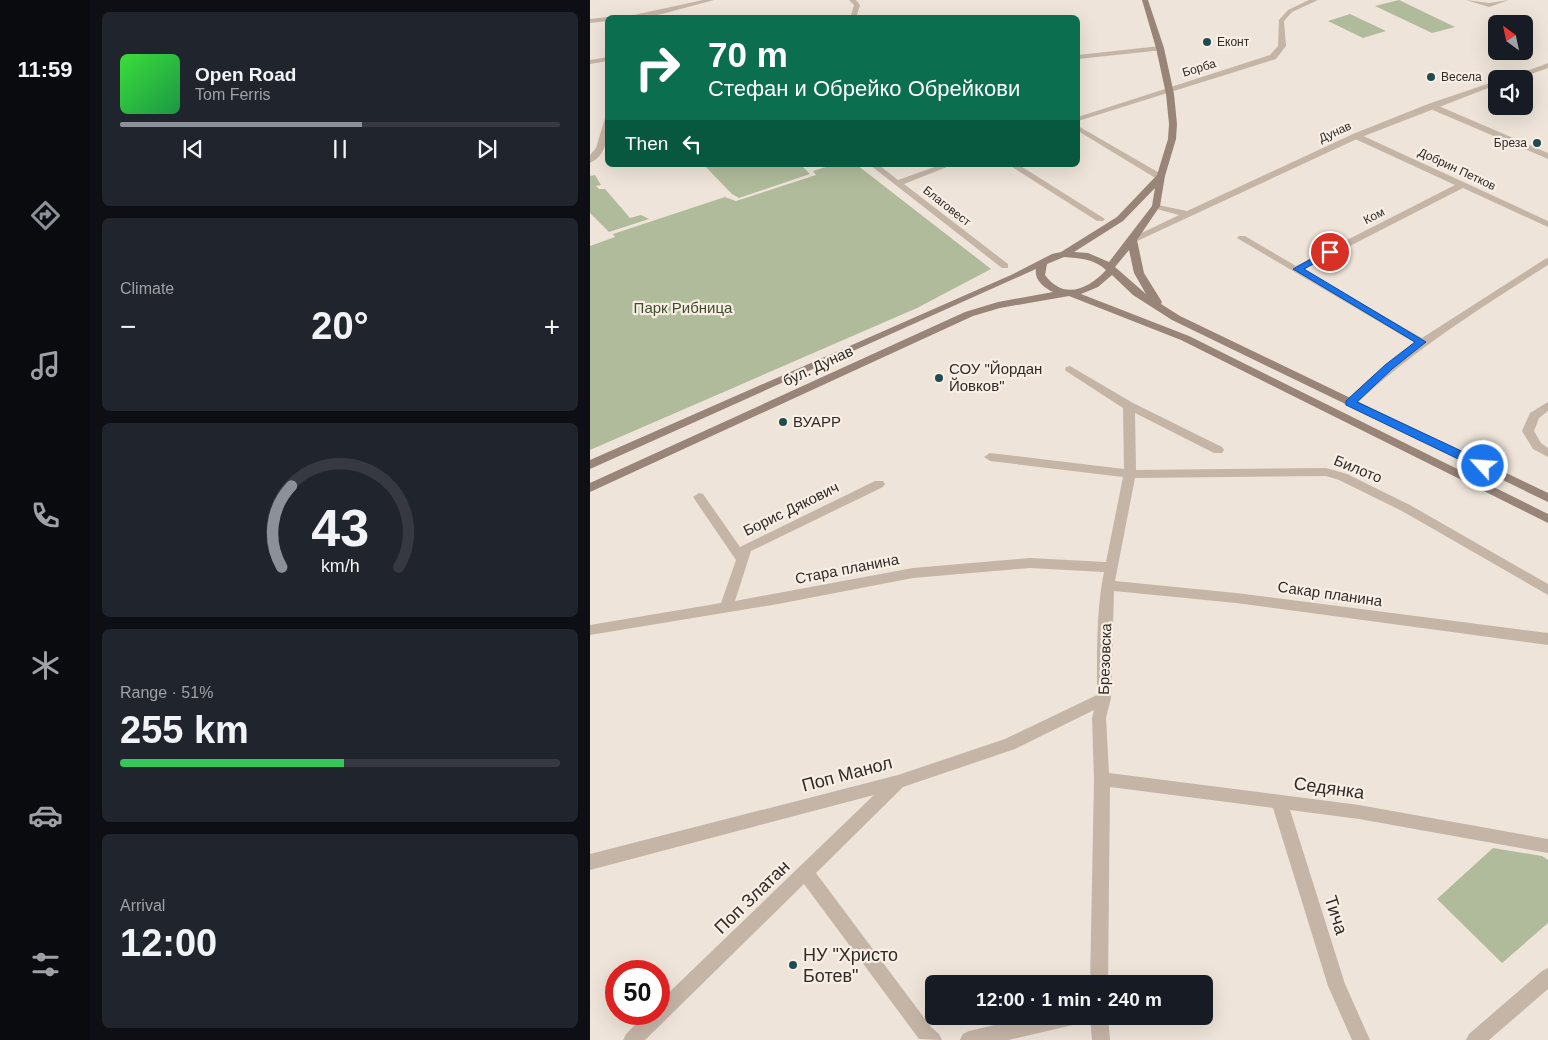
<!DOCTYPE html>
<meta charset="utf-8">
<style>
body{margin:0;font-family:Helvetica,sans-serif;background:#20242c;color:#f1f3f6;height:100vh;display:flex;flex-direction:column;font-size:19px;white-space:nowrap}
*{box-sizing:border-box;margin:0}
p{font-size:16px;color:#9ea1a6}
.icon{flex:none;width:28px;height:28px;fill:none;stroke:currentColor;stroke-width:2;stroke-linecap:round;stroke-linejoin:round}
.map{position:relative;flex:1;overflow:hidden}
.panel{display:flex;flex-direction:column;gap:12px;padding:12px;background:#0d0f14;width:500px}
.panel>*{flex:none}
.guide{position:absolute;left:15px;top:15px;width:475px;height:152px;border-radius:8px;box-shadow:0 5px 20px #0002;background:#0b6e4f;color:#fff;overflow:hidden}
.needle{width:32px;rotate:327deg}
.tools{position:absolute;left:898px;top:15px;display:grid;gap:10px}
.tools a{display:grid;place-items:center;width:45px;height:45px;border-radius:8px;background:#171b24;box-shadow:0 5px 20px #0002;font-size:25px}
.speed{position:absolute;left:15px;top:960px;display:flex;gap:10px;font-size:25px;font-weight:700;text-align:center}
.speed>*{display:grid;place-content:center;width:65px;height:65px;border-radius:50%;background:#171b24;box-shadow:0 5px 20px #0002;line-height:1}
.speed .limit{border:8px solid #d22;background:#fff;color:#111}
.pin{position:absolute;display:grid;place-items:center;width:42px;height:42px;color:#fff;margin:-21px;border:2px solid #fff;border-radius:50%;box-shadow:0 1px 5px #0007}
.me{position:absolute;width:55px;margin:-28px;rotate:296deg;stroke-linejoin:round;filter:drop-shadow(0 0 4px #0008)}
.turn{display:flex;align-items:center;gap:18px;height:105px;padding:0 20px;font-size:22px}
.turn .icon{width:65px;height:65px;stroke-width:2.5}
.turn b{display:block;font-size:35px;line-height:42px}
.then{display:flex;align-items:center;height:48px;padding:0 20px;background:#0003;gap:10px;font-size:19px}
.big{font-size:38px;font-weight:700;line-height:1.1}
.panel .widget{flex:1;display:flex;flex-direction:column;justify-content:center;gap:8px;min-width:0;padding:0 18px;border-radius:8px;background:#20242c}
.panel .dial{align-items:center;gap:0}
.dial svg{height:130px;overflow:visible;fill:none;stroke:#363941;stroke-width:7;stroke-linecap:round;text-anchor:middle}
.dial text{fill:#f1f3f6;stroke:none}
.song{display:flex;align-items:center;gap:15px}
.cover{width:60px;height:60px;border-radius:8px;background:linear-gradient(135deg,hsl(120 70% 55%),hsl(140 70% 35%))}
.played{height:5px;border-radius:2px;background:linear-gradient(90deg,#8c9099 55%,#363941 55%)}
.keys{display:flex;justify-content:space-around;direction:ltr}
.heat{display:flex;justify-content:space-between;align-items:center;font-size:28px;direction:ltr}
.charge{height:8px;border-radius:4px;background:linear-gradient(90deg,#34c759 51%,#363941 0)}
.trip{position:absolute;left:335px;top:975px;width:288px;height:50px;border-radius:8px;background:#171b24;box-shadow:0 5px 20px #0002;font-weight:700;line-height:50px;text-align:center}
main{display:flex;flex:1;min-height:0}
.tabs{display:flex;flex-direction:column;width:90px;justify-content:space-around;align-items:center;background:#090b0e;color:#9ea1a6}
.tabs .icon{width:35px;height:35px}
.tabs .selected{color:#8c9099}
.tabs b{font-size:22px;color:#f1f3f6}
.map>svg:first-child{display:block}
</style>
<main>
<nav class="tabs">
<b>11:59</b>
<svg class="icon selected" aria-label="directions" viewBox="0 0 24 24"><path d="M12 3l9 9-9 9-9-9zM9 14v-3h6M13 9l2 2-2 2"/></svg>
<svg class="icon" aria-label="music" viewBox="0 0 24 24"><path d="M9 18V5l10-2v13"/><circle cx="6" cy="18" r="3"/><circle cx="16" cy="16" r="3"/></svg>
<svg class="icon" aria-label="phone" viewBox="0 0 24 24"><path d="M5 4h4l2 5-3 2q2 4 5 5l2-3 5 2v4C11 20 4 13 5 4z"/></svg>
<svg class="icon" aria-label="climate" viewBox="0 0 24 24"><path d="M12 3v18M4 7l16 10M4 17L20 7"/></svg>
<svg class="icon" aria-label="car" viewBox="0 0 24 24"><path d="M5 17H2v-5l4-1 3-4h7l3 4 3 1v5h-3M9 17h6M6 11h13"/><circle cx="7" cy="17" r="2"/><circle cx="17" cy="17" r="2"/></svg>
<svg class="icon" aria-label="filters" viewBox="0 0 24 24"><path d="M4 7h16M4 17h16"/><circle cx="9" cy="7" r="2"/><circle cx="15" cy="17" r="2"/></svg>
</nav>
<section class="panel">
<div class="widget">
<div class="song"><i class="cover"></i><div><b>Open Road</b><p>Tom Ferris</p></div></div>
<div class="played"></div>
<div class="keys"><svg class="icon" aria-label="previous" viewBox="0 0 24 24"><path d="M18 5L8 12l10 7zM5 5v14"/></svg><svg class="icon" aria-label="pause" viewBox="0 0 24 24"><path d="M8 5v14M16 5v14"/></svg><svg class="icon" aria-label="next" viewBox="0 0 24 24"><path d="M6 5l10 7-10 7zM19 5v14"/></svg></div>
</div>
<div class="widget"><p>Climate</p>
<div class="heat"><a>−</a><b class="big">20°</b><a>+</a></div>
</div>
<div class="widget dial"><svg viewBox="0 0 100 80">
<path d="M14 69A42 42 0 1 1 86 69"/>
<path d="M14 69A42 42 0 0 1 20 19" stroke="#8c9099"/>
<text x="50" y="56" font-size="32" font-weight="700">43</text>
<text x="50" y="72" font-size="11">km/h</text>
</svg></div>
<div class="widget"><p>Range · 51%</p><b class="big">255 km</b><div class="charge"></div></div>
<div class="widget"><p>Arrival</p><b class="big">12:00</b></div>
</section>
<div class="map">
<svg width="958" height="1040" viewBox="0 0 958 1040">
<rect width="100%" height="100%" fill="#eee4d9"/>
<g fill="#b0bb9b">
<path d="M809,0L865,27L842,33L785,6Z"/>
<path d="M760,14L796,31L773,38L738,21Z"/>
<path d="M114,165H211L220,174L149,198L142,194Z"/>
<path d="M242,165H267L401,269L327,308L0,450V246L25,237L23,234L135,197L146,201L226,175L223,171Z"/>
<path d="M5,175L11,185L6,186L9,189H15L40,218L51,215L59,219L19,232L0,213V176Z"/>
<path d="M903,848L952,856L958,860V923L912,963L847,899Z"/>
</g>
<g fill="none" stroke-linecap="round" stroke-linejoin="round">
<g fill="#c5b5a7" fill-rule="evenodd">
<path d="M113,0H124L72,14L50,18H30Z"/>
<path d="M259,0H266L270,5L266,18H258L261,15L264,5Z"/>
<path d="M719,0H728L702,12L694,21L696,46L686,59L488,121V117L680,55L688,46L689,20L698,10Z"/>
<path d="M876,0L899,3L919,0L899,7Z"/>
<path d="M18,17L20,18H18V21L0,23V19Z"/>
<path d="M570,46L574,48L573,50L488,59V55Z"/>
<path d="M18,57V61L0,64V60Z"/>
<path d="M838,104H844L958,153V159L838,108Z"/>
<path d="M15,118H18C18,134 18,155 0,163V155L6,148Z"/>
<path d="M488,126L573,175L574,177L567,179L488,131Z"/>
<path d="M763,134H769L958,221V227L873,188L713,270L832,338L955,259L958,258V265C890,308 823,350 764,406H756L754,403L756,400L778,380L825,343L647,238L649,236H655L706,266L865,185L763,138Z"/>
<path d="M280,165H289L308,180L350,165H362L314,184L418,264V268H412Z"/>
<path d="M419,165H429L515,219L513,221H507Z"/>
<path d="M480,366L543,403L632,447L634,450L632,453H624L545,413L546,470L736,468L757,474L820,505L958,584V595L812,511L749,480L736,476L545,478L525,581L646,593L958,633V645L646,603L524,591L521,698L516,718L519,773L769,805L958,839V853L769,819L700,810L755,984L780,1040H762L738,986L683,808L520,787L518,984H500L504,779L502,718L504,710L425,749L313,787L226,873L341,1027L349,1034L352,1040L329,1039L214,884L55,1040H33L36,1034L56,1014H69V1002L284,795L0,870V854L308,775L415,739L507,695C507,654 506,611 514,572L440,568L323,578L188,604L0,635V625L131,603L146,560L103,497L109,493L113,494L150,547L285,481H293L295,484L293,487L161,551L145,601L323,568L440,558L516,562L533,477L400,461L394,457L400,453L534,469L533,408L476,371L475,369L476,367Z"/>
<path d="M958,402V411L949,418L944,431L951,443L958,448V457L943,449L932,431L940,413Z"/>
<path d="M958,968V989L899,1040H876L879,1034L952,971Z"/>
<path d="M443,1016H492L489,1022L483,1025L418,1040H370L373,1034L379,1031Z"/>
<path d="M500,1016H518L520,1040H502Z"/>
</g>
<g fill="#c5b5a7" fill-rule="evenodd">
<path d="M958,63V68L927,79H915Z"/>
<path d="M906,81V85L769,138L545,242H539L537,240L589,215L563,208V204L597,211L763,134L838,104Z"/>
</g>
<path fill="#988478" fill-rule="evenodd" d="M552,0H558L574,48L584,94L587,124L586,139L575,176L570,206L547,240L554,273L572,302L571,304L590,316L958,493V502L582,320L543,295L522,275L508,287L491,294L599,336L958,514V523L591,340L479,296L410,308L383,316L0,492V483L375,312L408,302L463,292C454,288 444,280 446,269L0,469V460L421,275L462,254L471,252L527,217L567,175L578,139L579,124L576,94L566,48ZM565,188L562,206L519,262L498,253L484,252L533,221ZM539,250L544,273L556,294L525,267ZM474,257C490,258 504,259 516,270C498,290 473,300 455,275L457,264Z"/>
</g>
<path fill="#1a73e8" stroke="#114b97" d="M737,250L745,252L714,269L836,342L802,369L767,402L897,463L898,466L897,469H889L756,405V401L795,365L825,342L703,269Z"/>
<g fill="#204b4f" stroke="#f7efe5" stroke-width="2">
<circle cx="617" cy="42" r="5"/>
<circle cx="841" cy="77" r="5"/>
<circle cx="947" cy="143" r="5"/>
<circle cx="349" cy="378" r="5"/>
<circle cx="193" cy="422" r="5"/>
<circle cx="203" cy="965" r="5"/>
</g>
<g text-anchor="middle" stroke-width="4.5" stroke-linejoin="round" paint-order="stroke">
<g font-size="12" fill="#322a26" stroke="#f7efe5" text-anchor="start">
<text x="627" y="46">Еконт</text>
<text x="851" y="81">Весела</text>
<text x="937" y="147" text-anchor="end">Бреза</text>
</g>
<g font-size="12" fill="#322a26" stroke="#f7efe5">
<text transform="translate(609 68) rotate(-17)" y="4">Борба</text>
<text transform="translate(745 132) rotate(-24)" y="4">Дунав</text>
<text transform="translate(867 169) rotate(25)" y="4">Добрин Петков</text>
<text transform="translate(357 206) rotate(38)" y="4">Благовест</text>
<text transform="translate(784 216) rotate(-27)" y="4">Ком</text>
</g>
<g font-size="15" fill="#414e2d" stroke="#f7efe5">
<text x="93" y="313">Парк Рибница</text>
</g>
<g font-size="15" fill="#322a26" stroke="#f7efe5">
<text transform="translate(228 366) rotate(-25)" y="5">бул. Дунав</text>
<text transform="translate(768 469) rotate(22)" y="5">Билото</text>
<text transform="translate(201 509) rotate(-26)" y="5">Борис Дякович</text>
<text transform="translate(257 569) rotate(-11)" y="5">Стара планина</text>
<text transform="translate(740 594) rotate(8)" y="5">Сакар планина</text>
<text transform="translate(515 659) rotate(-88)" y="5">Брезовска</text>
</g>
<g font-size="15" fill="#322a26" stroke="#f7efe5" text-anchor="start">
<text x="359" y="374">СОУ "Йордан<tspan x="359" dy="17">Йовков"</tspan></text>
<text x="203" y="427">ВУАРР</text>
</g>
<g font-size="18" fill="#322a26" stroke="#f7efe5">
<text transform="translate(257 774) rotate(-15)" y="6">Поп Манол</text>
<text transform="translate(739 788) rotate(8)" y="6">Седянка</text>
<text transform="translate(162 897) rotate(-44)" y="6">Поп Златан</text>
<text transform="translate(746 915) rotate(72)" y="6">Тича</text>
</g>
<g font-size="18" fill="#322a26" stroke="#f7efe5" text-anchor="start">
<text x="213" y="961">НУ "Христо<tspan x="213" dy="21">Ботев"</tspan></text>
</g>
</g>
</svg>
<div class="tools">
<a><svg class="needle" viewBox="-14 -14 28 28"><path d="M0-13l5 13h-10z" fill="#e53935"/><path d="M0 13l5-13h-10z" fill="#9ea1a6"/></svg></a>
<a><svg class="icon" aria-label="sound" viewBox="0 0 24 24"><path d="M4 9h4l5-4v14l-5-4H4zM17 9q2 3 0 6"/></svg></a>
</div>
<div class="speed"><div class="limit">50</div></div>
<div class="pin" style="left:740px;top:252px;background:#d93025"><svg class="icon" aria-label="arrive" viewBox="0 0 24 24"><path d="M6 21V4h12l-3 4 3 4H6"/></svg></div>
<svg class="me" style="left:893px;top:466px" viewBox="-20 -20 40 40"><circle r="17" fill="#1a73e8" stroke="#fff" stroke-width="3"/><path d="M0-11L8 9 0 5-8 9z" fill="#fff"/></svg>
<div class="trip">12:00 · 1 min · 240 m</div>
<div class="guide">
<div class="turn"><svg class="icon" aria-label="right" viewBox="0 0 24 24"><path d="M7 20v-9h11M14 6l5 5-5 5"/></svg><div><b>70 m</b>Стефан и Обрейко Обрейкови</div></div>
<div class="then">Then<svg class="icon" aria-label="left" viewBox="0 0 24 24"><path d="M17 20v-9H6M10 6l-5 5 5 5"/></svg></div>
</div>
</div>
</main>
